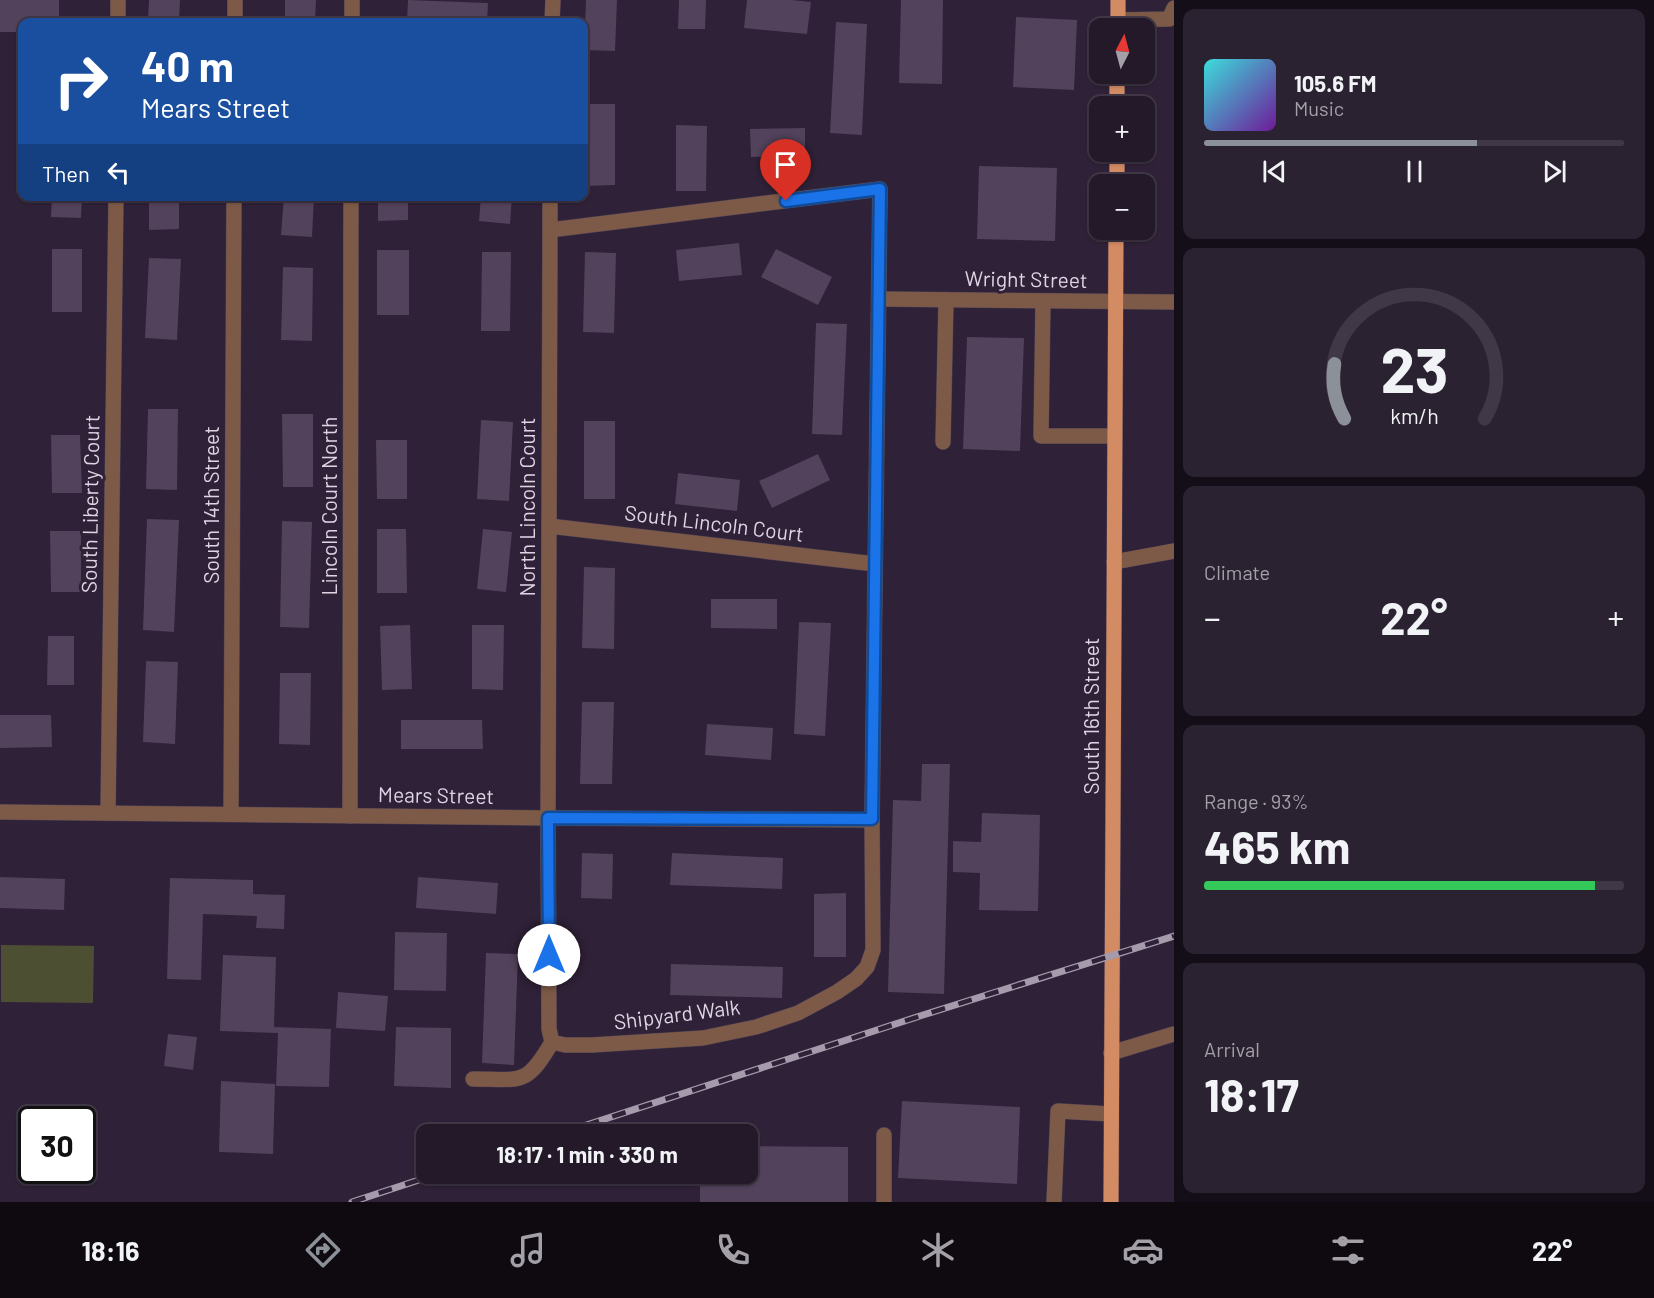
<!DOCTYPE html>
<meta charset="utf-8">
<style>
body{margin:0;font-family:Barlow,sans-serif;background:#2b2231;color:#f1f3f6;height:100vh;display:flex;flex-direction:column;font-size:22px;white-space:nowrap}
*{box-sizing:border-box;margin:0}
p{font-size:20px;color:#a3a0a8}
.icon{flex:none;width:33px;height:33px;fill:none;stroke:currentColor;stroke-width:2;stroke-linecap:round;stroke-linejoin:round}
.map{position:relative;flex:1;overflow:hidden}
.side{display:flex;flex-direction:column;gap:9px;padding:9px;background:#130e17;width:480px}
.side>*{flex:none}
.banner{position:absolute;left:18px;top:18px;width:570px;height:183px;border-radius:12px;box-shadow:0 2px 4px #0004,0 0 0 2px #403846;background:#1a4fa0;color:#fff;overflow:hidden}
.needle{width:39px;rotate:6deg}
.fabs{position:absolute;left:1089px;top:18px;display:grid;gap:12px}
.fabs a{display:grid;place-items:center;width:66px;height:66px;border-radius:12px;background:#231929;box-shadow:0 2px 4px #0004,0 0 0 2px #403846;font-size:30px}
.speed{position:absolute;left:18px;top:1106px;display:flex;gap:12px;font-size:30px;font-weight:700;text-align:center}
.speed>*{display:grid;place-content:center;width:78px;height:78px;border-radius:50%;background:#231929;box-shadow:0 2px 4px #0004,0 0 0 2px #403846;line-height:1}
.speed .limit{border:3px solid #111;border-radius:9px;background:#fff;color:#111}
.pin{position:absolute;display:grid;place-items:center;width:51px;height:51px;color:#fff;margin:-62px -26px;border-radius:50% 50% 50% 0;rotate:-45deg;box-shadow:0 0 6px #0007}
.pin .icon{rotate:45deg}
.me{position:absolute;width:66px;margin:-33px;rotate:0deg;stroke-linejoin:round;filter:drop-shadow(0 0 4px #0008)}
.turn{display:flex;align-items:center;gap:21px;height:126px;padding:0 24px;font-size:27px}
.turn .icon{width:78px;height:78px;stroke-width:2.5}
.turn b{display:block;font-size:42px;line-height:51px}
.then{display:flex;align-items:center;height:57px;padding:0 24px;background:#0003;gap:12px;font-size:22px}
.big{font-size:45px;font-weight:700;line-height:1.1}
.side .widget{flex:1;display:flex;flex-direction:column;justify-content:center;gap:9px;min-width:0;padding:0 21px;border-radius:12px;background:#2b2231}
.side .dial{align-items:center;gap:0}
.dial svg{height:156px;overflow:visible;fill:none;stroke:#403846;stroke-width:7;stroke-linecap:round;text-anchor:middle}
.dial text{fill:#f1f3f6;stroke:none}
.song{display:flex;align-items:center;gap:18px}
.cover{width:72px;height:72px;border-radius:9px;background:linear-gradient(135deg,hsl(180 70% 55%),hsl(280 70% 35%))}
.played{height:6px;border-radius:3px;background:linear-gradient(90deg,#8c9099 65%,#403846 65%)}
.keys{display:flex;justify-content:space-around;direction:ltr}
.heat{display:flex;justify-content:space-between;align-items:center;font-size:33px;direction:ltr}
.charge{height:9px;border-radius:4px;background:linear-gradient(90deg,#34c759 93%,#403846 0)}
.trip{position:absolute;left:416px;top:1124px;width:342px;height:60px;border-radius:12px;background:#231929;box-shadow:0 2px 4px #0004,0 0 0 2px #403846;font-weight:700;line-height:60px;text-align:center}
.dock{display:flex;height:96px;justify-content:space-around;align-items:center;background:#0e0a10;color:#a3a0a8}
.dock .icon{width:42px;height:42px}
.dock .active{color:#8c9099}
.dock b{font-size:27px;color:#f1f3f6}
main{display:flex;flex:1;min-height:0}
.map>svg:first-child{display:block}
</style>
<main>
<div class="map">
<svg width="1174" height="1202" viewBox="0 0 1174 1202">
<rect width="100%" height="100%" fill="#2f2137"/>
<path fill="#4d4f32" d="M1,945L94,946L93,1003L1,1002Z"/>
<g fill="#52425b">
<path d="M0,0H59V22H22V32H0Z"/>
<path d="M149,0H180L179,22H148Z"/>
<path d="M285,0H316L315,22H285Z"/>
<path d="M408,0L488,3L487,22H407Z"/>
<path d="M586,0H617L615,51L584,50Z"/>
<path d="M679,0H706L705,29H678Z"/>
<path d="M747,0H791L811,2L807,34L744,28Z"/>
<path d="M901,0H943L942,84L899,83Z"/>
<path d="M1016,17L1077,20L1074,90L1013,87Z"/>
<path d="M836,22L867,24L862,135L830,133Z"/>
<path d="M585,104H615V185L585,186Z"/>
<path d="M676,125L707,126L706,191H676Z"/>
<path d="M805,128V156L751,157L750,129Z"/>
<path d="M979,166L1057,168L1055,241L977,239Z"/>
<path d="M52,196H82L81,218L51,217Z"/>
<path d="M149,196H179V229L149,230Z"/>
<path d="M284,196H314L312,237L281,235Z"/>
<path d="M378,196H408V220L378,221Z"/>
<path d="M481,196H512L510,224L479,221Z"/>
<path d="M739,243L742,275L679,281L676,250Z"/>
<rect x="52" y="249" width="30" height="63"/>
<path d="M776,249L832,277L818,305L761,277Z"/>
<rect x="377" y="250" width="32" height="65"/>
<path d="M482,252H511L510,331H481Z"/>
<path d="M585,252L616,253L614,333L583,332Z"/>
<path d="M149,258L181,259L177,340L145,338Z"/>
<path d="M283,267L313,268L312,341L281,340Z"/>
<path d="M816,323L847,324L842,435L812,434Z"/>
<path d="M967,337L1024,338L1020,451L963,449Z"/>
<path d="M148,409H178L177,490L146,489Z"/>
<path d="M282,414H313V487H283Z"/>
<path d="M481,420L513,422L509,501L477,499Z"/>
<rect x="584" y="421" width="31" height="78"/>
<path d="M51,435H80L82,493H52Z"/>
<path d="M376,440H407V499H377Z"/>
<path d="M818,454L830,480L772,508L759,481Z"/>
<path d="M678,473L740,480L737,511L675,504Z"/>
<path d="M147,519L179,520L174,632L143,630Z"/>
<path d="M282,521L312,522L309,628L280,627Z"/>
<path d="M377,529H406L407,593H377Z"/>
<path d="M483,529L512,532L506,592L477,589Z"/>
<path d="M50,531H81V592H51Z"/>
<path d="M584,567L615,568L614,649L582,648Z"/>
<path d="M711,599H777V629L711,628Z"/>
<path d="M799,622L831,623L825,736L794,734Z"/>
<path d="M410,625L412,689L382,690L380,626Z"/>
<path d="M472,625H504L503,690L472,689Z"/>
<path d="M48,636H74V685H47Z"/>
<path d="M146,661L178,662L175,744L143,742Z"/>
<path d="M280,673H311L310,745L279,744Z"/>
<path d="M582,702H614L612,784H580Z"/>
<path d="M0,715H51L52,747L0,748Z"/>
<path d="M401,720H482L483,749H401Z"/>
<path d="M707,724L773,728L771,760L705,755Z"/>
<path d="M922,764H950L944,994L888,992L893,800L921,801Z"/>
<path d="M982,813L1040,815L1038,911L979,910L980,873L953,872V841L981,842Z"/>
<path d="M582,853L613,854L612,899L581,898Z"/>
<path d="M672,853L783,858L782,889L670,885Z"/>
<path d="M0,877L65,879L64,910L0,908Z"/>
<path d="M418,877L498,883L496,914L416,908Z"/>
<path d="M170,878L253,880V894L285,895L284,929L256,928L257,916L203,914L201,980L167,979Z"/>
<path d="M846,893V957H814V894Z"/>
<path d="M395,932L447,933L446,991L394,990Z"/>
<path d="M486,953L518,954L514,1065L482,1063Z"/>
<path d="M223,955L276,957L274,1027L331,1029L329,1087L276,1086L278,1033L220,1031Z"/>
<path d="M671,964L783,967L782,998L670,995Z"/>
<path d="M338,992L388,996L385,1031L336,1028Z"/>
<path d="M396,1027L451,1028V1088L394,1086Z"/>
<path d="M168,1034L197,1037L193,1070L164,1066Z"/>
<path d="M221,1081L275,1084L273,1154L219,1152Z"/>
<path d="M902,1101L1020,1107L1017,1184L898,1178Z"/>
<path d="M747,1146L848,1147V1202H700V1173H747Z"/>
</g>
<g fill="none" stroke-linecap="round" stroke-linejoin="round">
<g stroke="#4b3e53" stroke-width="16">
<g id="minor">
<path d="M1118,20L1169,19L1174,8"/>
<path d="M118,22V0"/>
<path d="M235,22V0"/>
<path d="M352,22V0"/>
<path d="M552,22L553,0"/>
<path d="M550,230L880,189L872,820L873,950L867,967L856,979L837,992L798,1013L756,1027L703,1038L592,1045H565L552,1042L549,1029L548,818L550,230V196"/>
<path d="M879,299L1174,302"/>
<path d="M1043,301L1041,436H1115"/>
<path d="M943,442L946,300"/>
<path d="M549,526L875,564"/>
<path d="M1114,562L1174,551"/>
<path d="M0,812L548,818L872,820"/>
<path d="M108,813L116,196"/>
<path d="M231,814L234,196"/>
<path d="M350,816L351,196"/>
<path d="M1111,1053L1174,1034"/>
<path d="M473,1079C521,1079 526,1087 552,1042"/>
<path d="M884,1135V1202"/>
<path d="M1054,1202L1058,1111L1111,1114"/>
</g>
</g>
<g stroke="#4b3e53" stroke-width="16">
<g id="major">
<path d="M1118,28V0"/>
<path d="M1117,106V74"/>
<path d="M1117,184V152"/>
<path d="M1111,1202L1116,230"/>
</g>
</g>
<use href="#minor" stroke="#7d5a47" stroke-width="15"/>
<use href="#major" stroke="#d28b63" stroke-width="15"/>
<g stroke="#a59bac" stroke-width="7">
<g id="rail">
<path d="M559,1134L923,1015L1174,936"/>
<path d="M352,1202L440,1173"/>
</g>
</g>
<use href="#rail" stroke="#2f2137" stroke-width="4.5" stroke-dasharray="14" stroke-linecap="butt"/>
</g>
<g fill="none" stroke-linecap="round" stroke-linejoin="round">
<g stroke="#114b97" stroke-width="15">
<path id="route" d="M549,955L548,818L872,819L880,189L786,201"/>
</g>
<use href="#route" stroke="#1a73e8" stroke-width="10"/>
</g>
<g text-anchor="middle" stroke-width="6" stroke-linejoin="round" paint-order="stroke">
<g font-size="21" fill="#ded5e4" stroke="#2f2137">
<text transform="translate(1026 280) rotate(1)" y="7">Wright Street</text>
<text transform="translate(91 504) rotate(-89)" y="7">South Liberty Court</text>
<text transform="translate(212 505) rotate(-90)" y="7">South 14th Street</text>
<text transform="translate(330 506) rotate(-90)" y="7">Lincoln Court North</text>
<text transform="translate(528 507) rotate(-90)" y="7">North Lincoln Court</text>
<text transform="translate(714 524) rotate(7)" y="7">South Lincoln Court</text>
<text transform="translate(1092 716) rotate(-90)" y="7">South 16th Street</text>
<text transform="translate(436 796) rotate(1)" y="7">Mears Street</text>
<text transform="translate(677 1015) rotate(-7)" y="7">Shipyard Walk</text>
</g>
</g>
</svg>
<div class="fabs">
<a><svg class="needle" viewBox="-14 -14 28 28"><path d="M0-13l5 13h-10z" fill="#e53935"/><path d="M0 13l5-13h-10z" fill="#a3a0a8"/></svg></a>
<a>+</a>
<a>−</a>
</div>
<div class="speed"><div class="limit">30</div></div>
<div class="pin" style="left:786px;top:201px;background:#d93025"><svg class="icon" aria-label="arrive" viewBox="0 0 24 24"><path d="M6 21V4h12l-3 4 3 4H6"/></svg></div>
<svg class="me" style="left:549px;top:955px" viewBox="-20 -20 40 40"><circle r="19" fill="#fff"/><path d="M0-13L10 11 0 6-10 11z" fill="#1a73e8"/></svg>
<div class="trip">18:17 · 1 min · 330 m</div>
<div class="banner">
<div class="turn"><svg class="icon" aria-label="right" viewBox="0 0 24 24"><path d="M7 20v-9h11M14 6l5 5-5 5"/></svg><div><b>40 m</b>Mears Street</div></div>
<div class="then">Then<svg class="icon" aria-label="left" viewBox="0 0 24 24"><path d="M17 20v-9H6M10 6l-5 5 5 5"/></svg></div>
</div>
</div>
<section class="side">
<div class="widget">
<div class="song"><i class="cover"></i><div><b>105.6 FM</b><p>Music</p></div></div>
<div class="played"></div>
<div class="keys"><svg class="icon" aria-label="previous" viewBox="0 0 24 24"><path d="M18 5L8 12l10 7zM5 5v14"/></svg><svg class="icon" aria-label="pause" viewBox="0 0 24 24"><path d="M8 5v14M16 5v14"/></svg><svg class="icon" aria-label="next" viewBox="0 0 24 24"><path d="M6 5l10 7-10 7zM19 5v14"/></svg></div>
</div>
<div class="widget dial"><svg viewBox="0 0 100 80">
<path d="M14 69A42 42 0 1 1 86 69"/>
<path d="M14 69A42 42 0 0 1 9 41" stroke="#8c9099"/>
<text x="50" y="56" font-size="32" font-weight="700">23</text>
<text x="50" y="72" font-size="11">km/h</text>
</svg></div>
<div class="widget"><p>Climate</p>
<div class="heat"><a>−</a><b class="big">22°</b><a>+</a></div>
</div>
<div class="widget"><p>Range · 93%</p><b class="big">465 km</b><div class="charge"></div></div>
<div class="widget"><p>Arrival</p><b class="big">18:17</b></div>
</section>
</main>
<nav class="dock">
<b>18:16</b>
<svg class="icon active" aria-label="directions" viewBox="0 0 24 24"><path d="M12 3l9 9-9 9-9-9zM9 14v-3h6M13 9l2 2-2 2"/></svg>
<svg class="icon" aria-label="music" viewBox="0 0 24 24"><path d="M9 18V5l10-2v13"/><circle cx="6" cy="18" r="3"/><circle cx="16" cy="16" r="3"/></svg>
<svg class="icon" aria-label="phone" viewBox="0 0 24 24"><path d="M5 4h4l2 5-3 2q2 4 5 5l2-3 5 2v4C11 20 4 13 5 4z"/></svg>
<svg class="icon" aria-label="climate" viewBox="0 0 24 24"><path d="M12 3v18M4 7l16 10M4 17L20 7"/></svg>
<svg class="icon" aria-label="car" viewBox="0 0 24 24"><path d="M5 17H2v-5l4-1 3-4h7l3 4 3 1v5h-3M9 17h6M6 11h13"/><circle cx="7" cy="17" r="2"/><circle cx="17" cy="17" r="2"/></svg>
<svg class="icon" aria-label="filters" viewBox="0 0 24 24"><path d="M4 7h16M4 17h16"/><circle cx="9" cy="7" r="2"/><circle cx="15" cy="17" r="2"/></svg>
<b>22°</b>
</nav>
